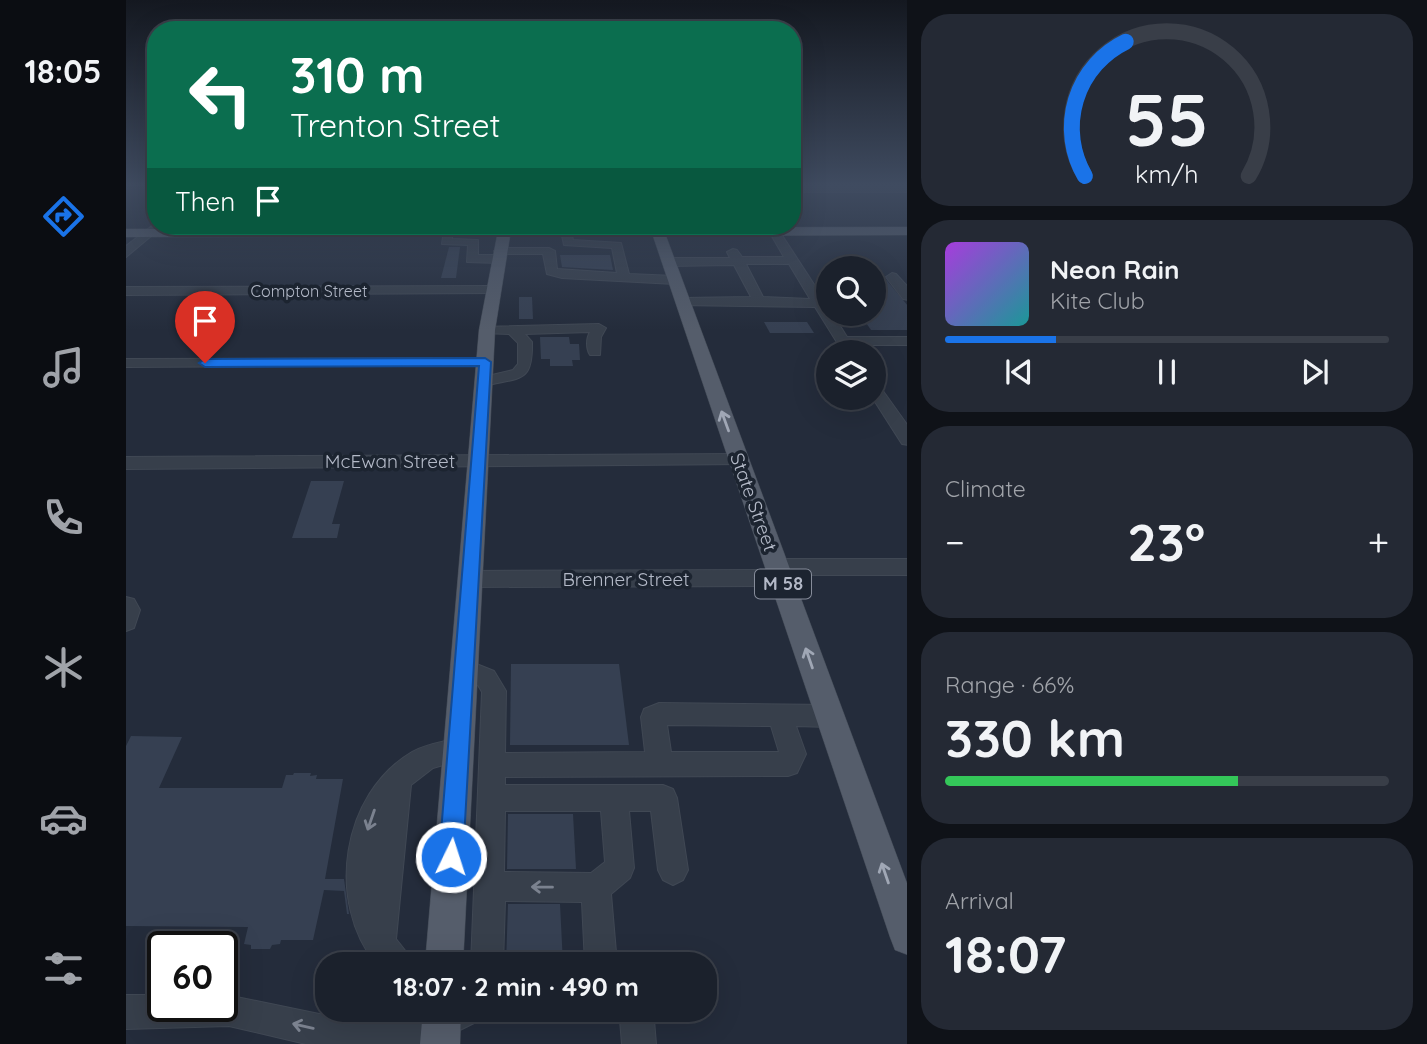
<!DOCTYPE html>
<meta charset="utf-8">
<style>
body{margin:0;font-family:Quicksand,sans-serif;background:#242934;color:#f1f3f6;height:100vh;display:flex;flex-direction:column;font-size:26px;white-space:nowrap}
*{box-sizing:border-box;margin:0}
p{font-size:23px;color:#a0a3a9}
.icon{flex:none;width:38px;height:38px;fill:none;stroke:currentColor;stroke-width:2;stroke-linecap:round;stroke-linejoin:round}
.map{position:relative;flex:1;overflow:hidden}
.drawer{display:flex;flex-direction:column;gap:14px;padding:14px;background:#0f1218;width:520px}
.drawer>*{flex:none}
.guide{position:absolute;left:21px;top:21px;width:654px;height:214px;border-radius:28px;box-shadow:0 7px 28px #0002,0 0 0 2px #393e48;background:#0b6e4f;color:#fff;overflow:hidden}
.fabs{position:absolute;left:690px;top:256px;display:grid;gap:14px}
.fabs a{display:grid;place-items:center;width:70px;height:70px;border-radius:50%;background:#1b212c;box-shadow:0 7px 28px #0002,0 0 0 2px #393e48;font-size:35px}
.speed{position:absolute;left:21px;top:931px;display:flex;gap:14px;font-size:35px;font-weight:700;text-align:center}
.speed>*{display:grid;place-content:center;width:91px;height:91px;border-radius:50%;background:#1b212c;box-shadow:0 7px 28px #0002,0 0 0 2px #393e48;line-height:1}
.speed .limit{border:4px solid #111;border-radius:10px;background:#fff;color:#111}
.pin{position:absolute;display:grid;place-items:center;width:60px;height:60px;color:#fff;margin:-72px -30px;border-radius:50% 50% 50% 0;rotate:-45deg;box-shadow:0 0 7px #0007}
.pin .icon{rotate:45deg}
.me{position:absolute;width:77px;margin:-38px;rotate:4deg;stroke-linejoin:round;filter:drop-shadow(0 0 5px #0008)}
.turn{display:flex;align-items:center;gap:24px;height:147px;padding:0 28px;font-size:32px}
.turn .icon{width:91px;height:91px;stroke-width:2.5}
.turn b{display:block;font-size:49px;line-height:60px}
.then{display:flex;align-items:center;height:66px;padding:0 28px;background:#0003;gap:14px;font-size:26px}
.big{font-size:52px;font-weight:800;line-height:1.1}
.drawer .card{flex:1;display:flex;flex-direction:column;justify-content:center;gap:10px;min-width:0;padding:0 24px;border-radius:28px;background:#242934}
.drawer .dial{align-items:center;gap:0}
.dial svg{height:182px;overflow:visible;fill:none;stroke:#393e48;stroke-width:7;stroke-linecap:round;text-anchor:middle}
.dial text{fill:#f1f3f6;stroke:none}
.song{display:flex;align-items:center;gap:21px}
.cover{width:84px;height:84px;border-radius:10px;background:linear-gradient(135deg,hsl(280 70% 55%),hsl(180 70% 35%))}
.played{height:7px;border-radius:4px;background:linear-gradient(90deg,#1a73e8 25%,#393e48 25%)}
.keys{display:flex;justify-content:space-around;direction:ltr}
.heat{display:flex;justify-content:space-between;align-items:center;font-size:38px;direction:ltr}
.charge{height:10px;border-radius:5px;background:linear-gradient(90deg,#34c759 66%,#393e48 0)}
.trip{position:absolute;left:189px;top:952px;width:402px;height:70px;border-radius:28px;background:#1b212c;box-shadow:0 7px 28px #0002,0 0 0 2px #393e48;font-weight:800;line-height:70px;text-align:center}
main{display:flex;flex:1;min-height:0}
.menu{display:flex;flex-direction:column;width:126px;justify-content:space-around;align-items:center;background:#0b0d12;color:#a0a3a9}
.menu .icon{width:49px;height:49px}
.menu .active{color:#1a73e8}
.menu b{font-size:32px;color:#f1f3f6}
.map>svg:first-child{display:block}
</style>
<main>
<nav class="menu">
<b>18:05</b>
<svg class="icon active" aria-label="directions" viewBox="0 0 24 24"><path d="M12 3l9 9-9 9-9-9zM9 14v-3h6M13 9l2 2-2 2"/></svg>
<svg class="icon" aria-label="music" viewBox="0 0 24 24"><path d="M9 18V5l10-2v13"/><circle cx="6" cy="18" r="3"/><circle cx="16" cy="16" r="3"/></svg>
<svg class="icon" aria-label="phone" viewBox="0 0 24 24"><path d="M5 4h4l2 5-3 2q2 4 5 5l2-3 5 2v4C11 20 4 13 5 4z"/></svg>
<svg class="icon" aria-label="climate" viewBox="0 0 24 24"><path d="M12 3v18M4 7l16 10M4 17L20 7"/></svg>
<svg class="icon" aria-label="car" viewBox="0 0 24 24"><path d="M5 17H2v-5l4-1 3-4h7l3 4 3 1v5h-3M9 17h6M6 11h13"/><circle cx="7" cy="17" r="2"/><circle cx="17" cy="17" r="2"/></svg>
<svg class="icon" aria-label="filters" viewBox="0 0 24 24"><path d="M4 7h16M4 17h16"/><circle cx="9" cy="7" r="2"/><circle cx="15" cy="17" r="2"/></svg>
</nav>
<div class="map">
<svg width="782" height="1044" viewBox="0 0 782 1044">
<rect width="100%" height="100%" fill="#242c3b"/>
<g fill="#364052">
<path d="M323,247H334L330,278H315Z"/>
<path d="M434,255H484L487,270L436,267Z"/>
<path d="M747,264L782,306V330H745L733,313H747Z"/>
<path d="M393,297H406L407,319H393Z"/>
<path d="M638,322H681L688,333H644Z"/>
<path d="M414,337H443L444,344H453L454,360H446L447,366H424V359H415Z"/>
<path d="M185,481H218L206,524H214L211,538H166Z"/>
<path d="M385,664H493L503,745H384Z"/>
<path d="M5,736L56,737L33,788H156L160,775H167L168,773H185L184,776L191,775L190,779H217L199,879H218L223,914H221L218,891L198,890L187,940H155L154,944L146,945L144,949H125V945L118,944L122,927L0,926V746Z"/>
<path d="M382,814H447L450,869H381Z"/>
<path d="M382,904H434L437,964H380Z"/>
</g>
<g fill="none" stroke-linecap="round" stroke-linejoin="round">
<g stroke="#404854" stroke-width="2">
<g id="minor">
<rect x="667" y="186" width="115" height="6"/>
<path d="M30,223V226H37L0,257V246Z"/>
<path d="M434,226H444L447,240L495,243L503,274L549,276L555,280L549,284L436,278L421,274L417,254H374L368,251L374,248H423L429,251L431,269L491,273L486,248L438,245Z"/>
<path d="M640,226H650L702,306V313H706L721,337H782V345H727L731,352H717L689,307L552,305V299L557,298L625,297L608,265L543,266L537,262L543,258H604L601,252L607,249L611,250L616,257H658ZM620,264H663L684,299L637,297Z"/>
<path d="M318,230H326V239L352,240V255H373L379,259L373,263L341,262L342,245L316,244Z"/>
<path d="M766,273L770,274L782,287V300L777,299L760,277Z"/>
<path d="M367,286L371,287V293L0,295V287Z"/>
<path d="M473,324L480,328L475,337L474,355H464C460,349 460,338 464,332L399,334L406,342C407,384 394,377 358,386L350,381L353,378L387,370L392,364V343L383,334L356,333V327Z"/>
<path d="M359,358L364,359L366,362L364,365L0,367V359Z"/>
<path d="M747,382L752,384L782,426V445L776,444L746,397Z"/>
<path d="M613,454L619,456L622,460L619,464L0,469V457Z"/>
<path d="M651,559H782V575H664L665,578L662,584L655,586L344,587L337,585L334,579L337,573L344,571L643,570L641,567L644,562Z"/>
<path d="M0,597L8,599L14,610L8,628L0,631Z"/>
<path d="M338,659L368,671L380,691L379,753L519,752L515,717L518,709L533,703L703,705L712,708L715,716L712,724L703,727L670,726L680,754L671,773L662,776L379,777V785H537L547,789L551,798L562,870L557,880L547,885L537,880L532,870L525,811H503L508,868L504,878L485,894L491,964H459L456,902L379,901L377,964H345L356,692L352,685L330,676L326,669L330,662ZM541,725L645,726L653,752H545ZM379,811H475L479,862L465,873L378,872Z"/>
<path d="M332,738L341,742L345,750L341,758L307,768L285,785L270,939L281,953L286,964H250C200,902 215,794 286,752C300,744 317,742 332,738Z"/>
<path d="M96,994L237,1023L277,1019L307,1010H354L350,1022L306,1044H180L103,1026L0,1029V995H37V1006H96Z"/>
<path d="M499,1010H523L528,1020L530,1044H496L494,1020Z"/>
</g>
</g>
<g stroke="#404854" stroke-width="1">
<g id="major">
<path d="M373,226H385V228L782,227V235L540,236L782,886V955L769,950L764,937L527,236H384L369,330L337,964H299L353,330L371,236L0,237V229L372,228Z"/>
<path d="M297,1010H335L334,1044H294Z"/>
</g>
</g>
<use href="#minor" fill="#373f4b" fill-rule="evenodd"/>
<use href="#major" fill="#555d6b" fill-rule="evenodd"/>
</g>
<defs><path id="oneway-shaft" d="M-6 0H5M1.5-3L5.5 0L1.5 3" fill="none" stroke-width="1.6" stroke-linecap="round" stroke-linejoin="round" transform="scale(1.75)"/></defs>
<g stroke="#a0a7b5">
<use href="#oneway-shaft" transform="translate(599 421) rotate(-110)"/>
<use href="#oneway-shaft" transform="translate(683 658) rotate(-109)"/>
<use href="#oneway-shaft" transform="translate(759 873) rotate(-109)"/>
</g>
<g stroke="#7b828f">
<use href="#oneway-shaft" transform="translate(245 820) rotate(109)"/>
<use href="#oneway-shaft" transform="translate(416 887) rotate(-179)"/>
<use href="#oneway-shaft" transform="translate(177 1026) rotate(-167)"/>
</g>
<linearGradient id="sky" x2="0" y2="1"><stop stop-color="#141820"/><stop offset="0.56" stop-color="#3f4b60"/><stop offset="1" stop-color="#3f4b60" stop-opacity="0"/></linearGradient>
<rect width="782" height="330" fill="url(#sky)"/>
<path fill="#1a73e8" stroke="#114b97" stroke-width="2" d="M359,358L365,362L337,857L333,866L325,869L316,866L313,857L353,366L79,367L73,363L79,359Z"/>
<g text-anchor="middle" stroke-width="7" stroke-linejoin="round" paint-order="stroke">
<g font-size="16" fill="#b3b9c7" stroke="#1c2430">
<text x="183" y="297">Compton Street</text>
</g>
<rect fill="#1c2430" stroke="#868c9a" stroke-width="2" x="629" y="569.5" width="56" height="29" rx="5"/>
<g font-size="18" font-weight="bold" fill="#b3b9c7">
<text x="657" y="590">M 58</text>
</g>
<g font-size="19" fill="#b3b9c7" stroke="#1c2430">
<text x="264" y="468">McEwan Street</text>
<text transform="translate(628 502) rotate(70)" y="7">State Street</text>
<text x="500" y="586">Brenner Street</text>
</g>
</g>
</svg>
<div class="fabs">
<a><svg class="icon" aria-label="search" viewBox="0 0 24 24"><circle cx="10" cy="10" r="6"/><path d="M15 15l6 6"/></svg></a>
<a><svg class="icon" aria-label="layers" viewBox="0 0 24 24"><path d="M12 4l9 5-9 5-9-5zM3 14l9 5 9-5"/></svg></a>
</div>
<div class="speed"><div class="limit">60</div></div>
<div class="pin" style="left:79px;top:363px;background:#d93025"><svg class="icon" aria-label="arrive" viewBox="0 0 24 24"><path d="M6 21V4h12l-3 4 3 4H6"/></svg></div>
<svg class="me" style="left:325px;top:857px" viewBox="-20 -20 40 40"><circle r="17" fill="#1a73e8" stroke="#fff" stroke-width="3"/><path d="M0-11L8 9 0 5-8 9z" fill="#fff"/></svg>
<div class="trip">18:07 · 2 min · 490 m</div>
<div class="guide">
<div class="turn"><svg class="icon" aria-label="left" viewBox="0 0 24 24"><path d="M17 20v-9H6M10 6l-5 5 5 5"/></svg><div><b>310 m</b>Trenton Street</div></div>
<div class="then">Then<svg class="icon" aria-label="arrive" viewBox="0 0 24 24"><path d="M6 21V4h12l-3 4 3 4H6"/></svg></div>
</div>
</div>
<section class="drawer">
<div class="card dial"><svg viewBox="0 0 100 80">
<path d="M14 69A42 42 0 1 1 86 69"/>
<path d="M14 69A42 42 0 0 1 32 10" stroke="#1a73e8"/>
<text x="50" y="56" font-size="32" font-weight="700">55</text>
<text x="50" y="72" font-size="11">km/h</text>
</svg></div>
<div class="card">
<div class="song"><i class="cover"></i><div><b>Neon Rain</b><p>Kite Club</p></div></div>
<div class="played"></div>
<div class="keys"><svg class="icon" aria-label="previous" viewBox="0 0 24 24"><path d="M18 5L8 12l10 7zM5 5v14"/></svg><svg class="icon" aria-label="pause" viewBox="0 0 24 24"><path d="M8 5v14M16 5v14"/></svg><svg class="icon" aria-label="next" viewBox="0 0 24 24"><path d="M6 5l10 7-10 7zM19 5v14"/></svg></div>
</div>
<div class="card"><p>Climate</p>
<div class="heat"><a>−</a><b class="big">23°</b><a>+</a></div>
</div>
<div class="card"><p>Range · 66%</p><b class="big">330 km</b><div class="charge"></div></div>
<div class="card"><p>Arrival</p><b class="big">18:07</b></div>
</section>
</main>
